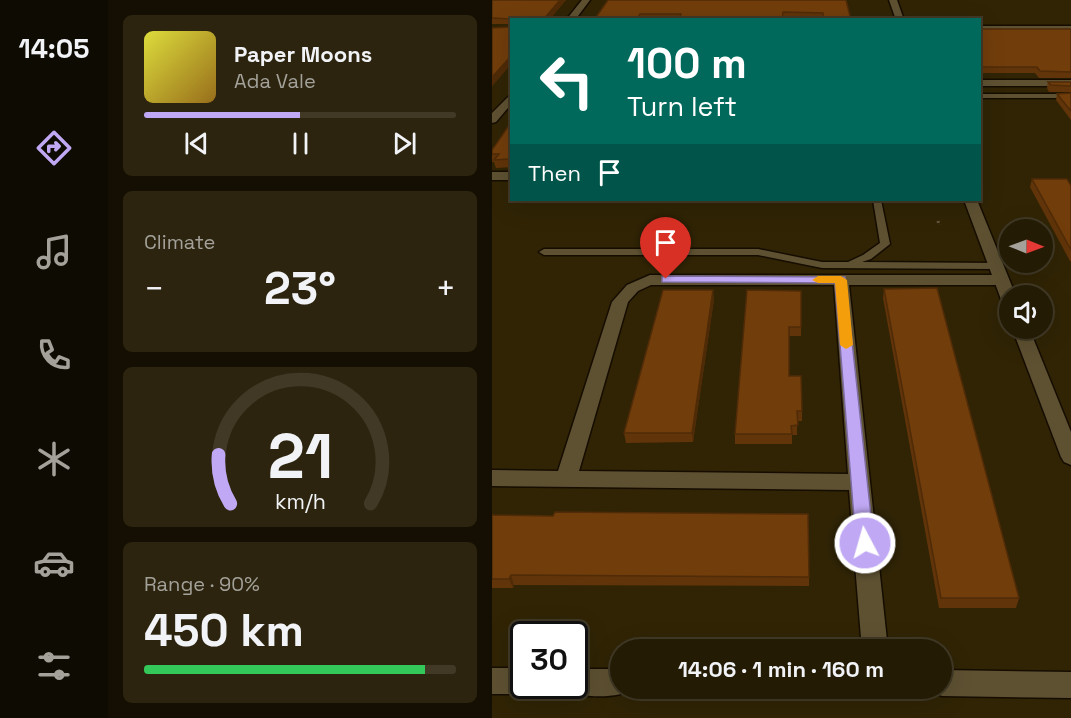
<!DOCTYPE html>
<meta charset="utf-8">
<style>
body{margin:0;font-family:"Space Grotesk",sans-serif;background:#2c240e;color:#f1f3f6;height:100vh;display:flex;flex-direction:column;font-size:22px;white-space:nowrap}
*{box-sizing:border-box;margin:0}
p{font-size:20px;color:#a3a19a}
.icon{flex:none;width:33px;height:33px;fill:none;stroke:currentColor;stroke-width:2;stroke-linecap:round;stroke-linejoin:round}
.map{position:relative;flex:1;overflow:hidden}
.sheet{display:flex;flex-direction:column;gap:15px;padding:15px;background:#140f02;width:384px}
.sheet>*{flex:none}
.top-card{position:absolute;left:18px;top:18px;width:471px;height:183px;border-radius:0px;box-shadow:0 6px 24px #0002,0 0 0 2px #413926;background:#00695c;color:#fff;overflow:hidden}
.needle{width:39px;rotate:91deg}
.buttons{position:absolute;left:507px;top:219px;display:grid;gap:12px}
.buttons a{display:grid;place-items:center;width:54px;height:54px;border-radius:50%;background:#241b04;box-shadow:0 6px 24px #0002,0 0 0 2px #413926;font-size:30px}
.speed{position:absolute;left:18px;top:621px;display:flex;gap:12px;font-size:30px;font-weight:700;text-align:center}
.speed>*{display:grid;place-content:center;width:78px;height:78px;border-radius:50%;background:#241b04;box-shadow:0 6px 24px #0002,0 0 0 2px #413926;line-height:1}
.speed .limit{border:3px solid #111;border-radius:9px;background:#fff;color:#111}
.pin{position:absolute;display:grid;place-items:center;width:51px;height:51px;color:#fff;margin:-62px -26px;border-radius:50% 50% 50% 0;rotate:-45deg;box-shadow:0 0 6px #0007}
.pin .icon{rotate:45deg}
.me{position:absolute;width:66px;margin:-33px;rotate:354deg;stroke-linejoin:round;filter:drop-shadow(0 0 4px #0008)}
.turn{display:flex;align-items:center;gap:21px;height:126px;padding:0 18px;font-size:27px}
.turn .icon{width:78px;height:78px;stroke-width:2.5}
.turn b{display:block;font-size:42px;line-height:51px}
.then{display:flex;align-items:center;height:57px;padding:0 18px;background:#0003;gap:12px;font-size:22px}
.big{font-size:45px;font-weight:800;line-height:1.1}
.sheet .tile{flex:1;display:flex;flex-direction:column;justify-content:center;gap:9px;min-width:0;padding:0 21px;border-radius:9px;background:#2c240e}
.sheet .dial{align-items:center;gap:0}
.dial svg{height:156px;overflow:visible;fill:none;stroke:#413926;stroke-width:7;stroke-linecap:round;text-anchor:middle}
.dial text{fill:#f1f3f6;stroke:none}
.song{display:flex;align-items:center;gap:18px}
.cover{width:72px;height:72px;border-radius:9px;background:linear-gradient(135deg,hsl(60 70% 55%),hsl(40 70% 35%))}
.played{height:6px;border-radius:3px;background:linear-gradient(90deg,#c0a8f4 50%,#413926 50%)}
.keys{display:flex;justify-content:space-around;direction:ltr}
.heat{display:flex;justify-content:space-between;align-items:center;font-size:33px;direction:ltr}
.charge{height:9px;border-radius:4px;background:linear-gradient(90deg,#34c759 90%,#413926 0)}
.trip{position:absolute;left:118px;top:639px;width:342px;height:60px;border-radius:30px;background:#241b04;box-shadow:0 6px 24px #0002,0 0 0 2px #413926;font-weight:800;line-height:60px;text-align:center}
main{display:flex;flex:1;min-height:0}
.tabs{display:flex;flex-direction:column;width:108px;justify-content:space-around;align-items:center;background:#0e0b02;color:#a3a19a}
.tabs .icon{width:42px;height:42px}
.tabs .selected{color:#c0a8f4}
.tabs b{font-size:27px;color:#f1f3f6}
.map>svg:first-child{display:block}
</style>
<main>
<nav class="tabs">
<b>14:05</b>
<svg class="icon selected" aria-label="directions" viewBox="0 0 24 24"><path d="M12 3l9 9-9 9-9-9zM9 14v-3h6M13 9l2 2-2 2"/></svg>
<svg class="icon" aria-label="music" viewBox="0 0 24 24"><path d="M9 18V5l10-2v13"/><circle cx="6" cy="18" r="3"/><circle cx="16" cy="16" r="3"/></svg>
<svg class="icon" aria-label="phone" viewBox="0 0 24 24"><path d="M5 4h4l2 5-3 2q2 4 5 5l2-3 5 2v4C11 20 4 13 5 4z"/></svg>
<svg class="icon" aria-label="climate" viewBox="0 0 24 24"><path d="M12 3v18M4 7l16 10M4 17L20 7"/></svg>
<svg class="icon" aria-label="car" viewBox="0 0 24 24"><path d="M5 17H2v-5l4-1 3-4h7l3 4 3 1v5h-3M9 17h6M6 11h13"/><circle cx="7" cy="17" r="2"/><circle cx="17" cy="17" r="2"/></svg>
<svg class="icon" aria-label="filters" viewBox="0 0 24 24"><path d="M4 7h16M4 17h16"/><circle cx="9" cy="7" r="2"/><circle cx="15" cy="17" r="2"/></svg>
</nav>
<section class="sheet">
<div class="tile">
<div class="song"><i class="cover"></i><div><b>Paper Moons</b><p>Ada Vale</p></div></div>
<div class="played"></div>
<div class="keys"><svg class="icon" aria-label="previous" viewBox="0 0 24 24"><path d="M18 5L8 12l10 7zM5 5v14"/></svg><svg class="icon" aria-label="pause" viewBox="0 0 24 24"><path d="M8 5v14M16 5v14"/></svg><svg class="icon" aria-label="next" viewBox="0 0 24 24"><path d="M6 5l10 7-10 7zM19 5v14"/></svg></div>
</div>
<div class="tile"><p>Climate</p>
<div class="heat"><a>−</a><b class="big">23°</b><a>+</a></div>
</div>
<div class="tile dial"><svg viewBox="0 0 100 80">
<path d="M14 69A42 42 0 1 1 86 69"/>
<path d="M14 69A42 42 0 0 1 8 44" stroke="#c0a8f4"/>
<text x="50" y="56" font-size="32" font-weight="700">21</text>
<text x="50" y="72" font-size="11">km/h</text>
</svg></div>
<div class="tile"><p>Range · 90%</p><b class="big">450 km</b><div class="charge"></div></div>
</section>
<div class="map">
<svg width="579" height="718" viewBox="0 0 579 718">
<rect width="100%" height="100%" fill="#302405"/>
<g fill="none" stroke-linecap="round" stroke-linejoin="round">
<g stroke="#160d00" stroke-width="3">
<g id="service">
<rect x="488" y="94" width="91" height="4"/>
<path d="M381,200H389L398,244L379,259L370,262L504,263L509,266L504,269L330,268L266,255H52L47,252L52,249H266L330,262H356L371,255L388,243Z"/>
</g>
</g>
<g stroke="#160d00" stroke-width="3">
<g id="minor">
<path d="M90,0H98L83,20H74Z"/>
<rect x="488" y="26" width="91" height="4"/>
<rect x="488" y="80" width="91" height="6"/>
<path d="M20,93V103L4,122L0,123V113Z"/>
<rect x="0" y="172" width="20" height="8"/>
<path d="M158,275H509L517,280L509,285H357L396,650H370L357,490L0,486V470L66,471L120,302L135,285ZM159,285H342L356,474L87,471L136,302L146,291Z"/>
</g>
</g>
<g stroke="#160d00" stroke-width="3">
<g id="tertiary">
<path d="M397,0H405L412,20H404Z"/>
<path d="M472,200H485L524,296H518V307L510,302Z"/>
<path d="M520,328H537L579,432V465L572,462L569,457Z"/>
<path d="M0,668H32V686H44L42,690L32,694H0Z"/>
<path d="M82,669H129V688H140C130,700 86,697 72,691L70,686H82Z"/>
<path d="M450,670L579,672V698L450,696L440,692L439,688H450Z"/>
</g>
</g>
<path stroke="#655a40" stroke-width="3" stroke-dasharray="2 2" stroke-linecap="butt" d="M446,221L447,225"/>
<use href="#service" fill="#5e5132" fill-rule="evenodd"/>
<use href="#minor" fill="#5e5132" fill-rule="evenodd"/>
<use href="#tertiary" fill="#5e5132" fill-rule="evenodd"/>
</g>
<g fill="#613409">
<path d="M0,0H74L57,20H20V63L0,86V28L19,27V24H0Z"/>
<path d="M116,0H354L331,18H291V20H102Z"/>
<path d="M488,29H579V78H547L543,73H488Z"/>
<path d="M556,82H579V92H557L555,88Z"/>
<path d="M579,93V120L564,100L565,94Z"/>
<path d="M20,121V167L4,168L2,162H0V150Z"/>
<path d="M540,179L579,186V261H578L538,187Z"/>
<path d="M392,289L527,598L524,608H447L391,298Z"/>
<path d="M309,291V336H297V376L310,411V421H305V435H300V444H243V434Z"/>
<path d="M222,299L201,442L134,443L132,433Z"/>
<path d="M0,515L317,577V586L22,585L21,588H0Z"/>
</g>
<g fill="#4f2b08">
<path d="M68,0H74L57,20H51Z"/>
<path d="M20,55V63L0,86V77Z"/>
<path d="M221,290L222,299L201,442L200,433Z"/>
<path d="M19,575L22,585L21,588L17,579Z"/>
</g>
<g fill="#713d0b" stroke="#4f2b08" stroke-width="1.5">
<path d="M0,0H68L51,20H20V19L0,18Z"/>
<path d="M116,0H354L359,20H331V13L291,12L290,20H187L189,14H148L145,20H102Z"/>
<path d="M20,24V55L0,77V28L19,27Z"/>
<path d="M488,29H579V72L548,71L545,67H488Z"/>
<path d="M556,82H579V86L559,85Z"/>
<path d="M579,93V111L565,94Z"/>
<path d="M20,121V159L2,160L7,154H0V150Z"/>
<path d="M540,179H575L579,186V250Z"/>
<path d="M445,288L527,598H449L392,289Z"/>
<path d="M171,290H221L200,433H132Z"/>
<path d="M255,290L309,291V327H297V376H309L310,411H305L306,425L299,426L300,434H243Z"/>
<path d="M63,512L316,514L317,577L19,575L17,579H0V515L61,516Z"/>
</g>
<path fill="#c0a8f4" stroke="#7d6d9f" stroke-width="1.5" d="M174,276L353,277L382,543L379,548L373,550L367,548L364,543L343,283L170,282V277Z"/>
<path fill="#f59e0b" d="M349,276L355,280L361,345L354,349L348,345L343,283H326L320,280L326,276Z"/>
</svg>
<div class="buttons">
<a><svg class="needle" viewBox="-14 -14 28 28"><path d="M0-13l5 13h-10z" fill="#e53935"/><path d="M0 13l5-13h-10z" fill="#a3a19a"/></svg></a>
<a><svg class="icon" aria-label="sound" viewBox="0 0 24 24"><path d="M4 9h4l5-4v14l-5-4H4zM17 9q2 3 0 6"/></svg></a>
</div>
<div class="speed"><div class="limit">30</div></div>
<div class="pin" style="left:174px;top:279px;background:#d93025"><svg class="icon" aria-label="arrive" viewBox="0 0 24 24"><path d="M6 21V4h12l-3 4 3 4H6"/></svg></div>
<svg class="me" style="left:373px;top:543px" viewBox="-20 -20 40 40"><circle r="17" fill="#c0a8f4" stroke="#fff" stroke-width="3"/><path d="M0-11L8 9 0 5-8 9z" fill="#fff"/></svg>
<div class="trip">14:06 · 1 min · 160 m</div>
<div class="top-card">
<div class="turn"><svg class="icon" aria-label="left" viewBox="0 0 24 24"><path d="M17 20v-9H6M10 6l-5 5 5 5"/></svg><div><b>100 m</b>Turn left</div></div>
<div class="then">Then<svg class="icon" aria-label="arrive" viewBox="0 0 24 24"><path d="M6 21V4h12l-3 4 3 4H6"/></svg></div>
</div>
</div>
</main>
